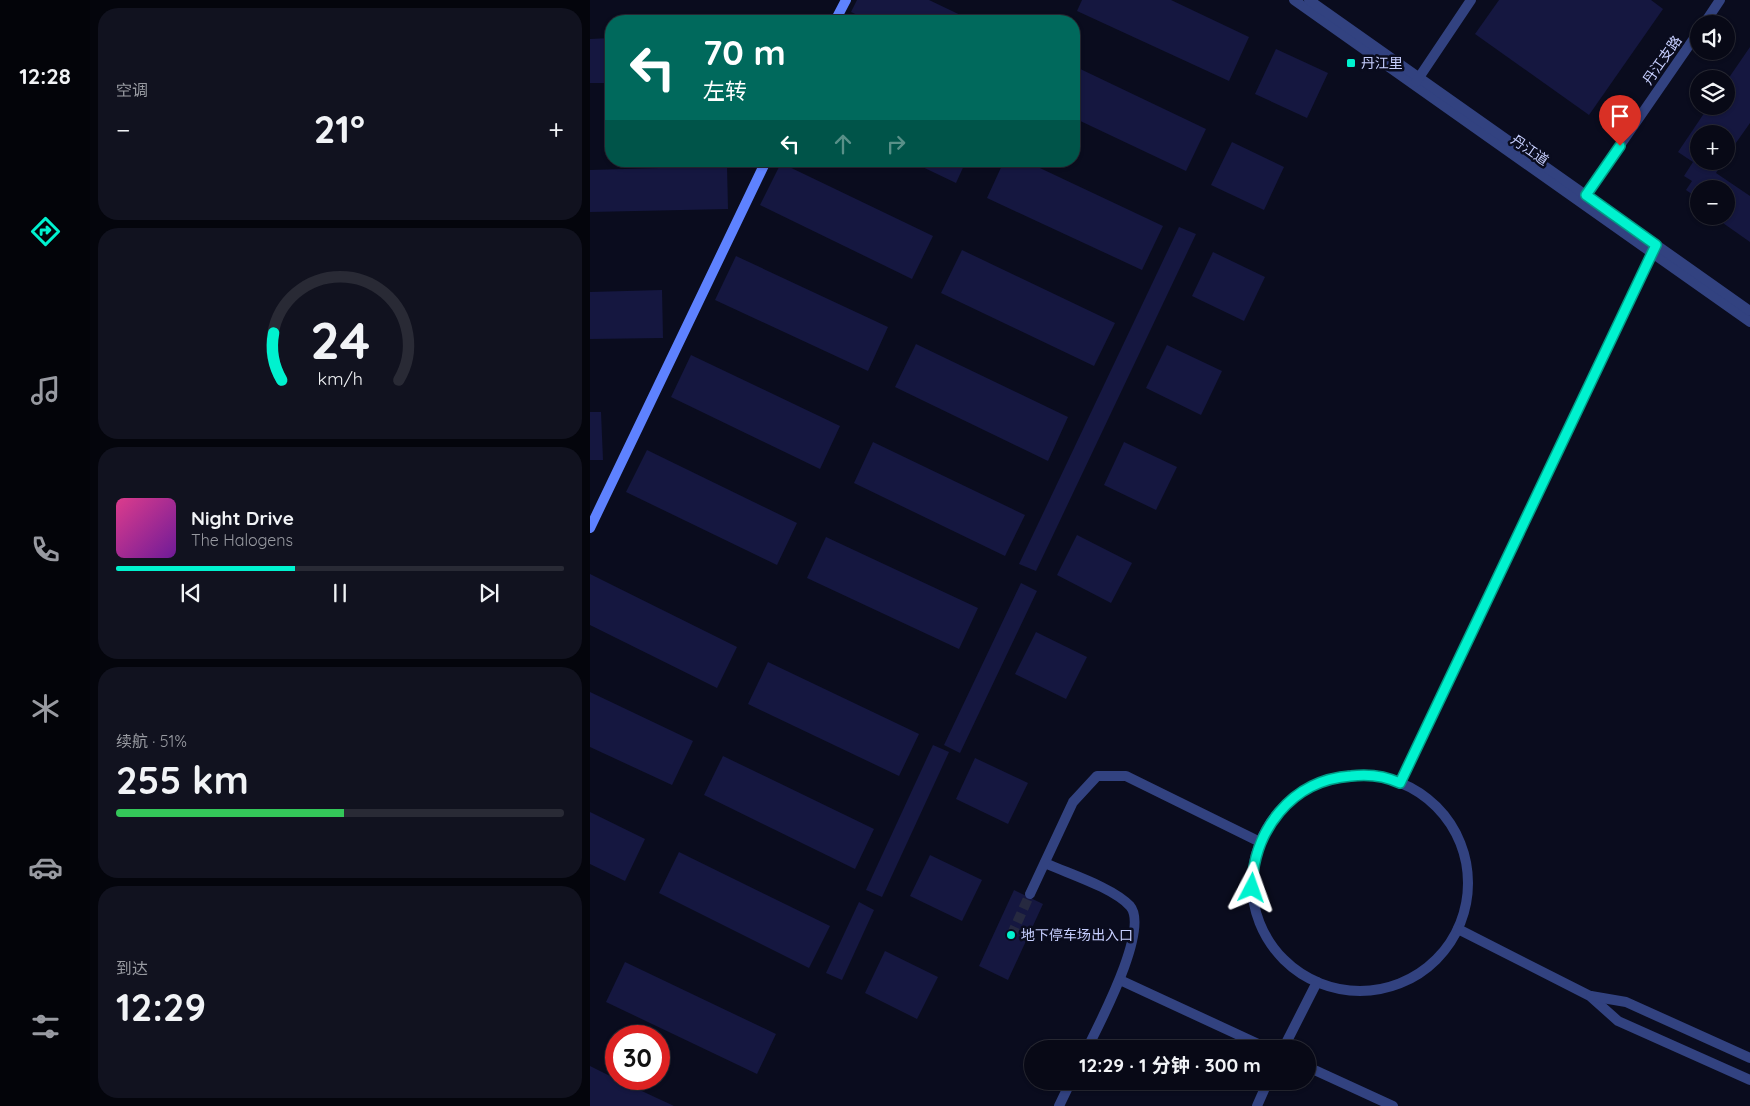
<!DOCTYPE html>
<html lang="zh">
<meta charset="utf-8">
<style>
body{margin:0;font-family:Quicksand,"Noto Sans SC",sans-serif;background:#11121f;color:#f1f3f6;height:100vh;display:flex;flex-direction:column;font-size:19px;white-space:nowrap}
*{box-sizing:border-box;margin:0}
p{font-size:16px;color:#989aa1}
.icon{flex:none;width:28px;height:28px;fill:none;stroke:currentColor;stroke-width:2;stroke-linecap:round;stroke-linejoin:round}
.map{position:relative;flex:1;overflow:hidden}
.panel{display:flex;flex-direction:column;gap:8px;padding:8px;background:#04050c;width:500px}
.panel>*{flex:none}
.guide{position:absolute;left:15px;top:15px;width:475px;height:152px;border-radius:20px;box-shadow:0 1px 4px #0004,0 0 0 1px #292a35;background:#00695c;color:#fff;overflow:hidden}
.controls{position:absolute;left:1100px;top:15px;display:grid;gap:10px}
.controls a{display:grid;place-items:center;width:45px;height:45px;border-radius:50%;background:#080916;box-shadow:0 1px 4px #0004,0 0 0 1px #292a35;font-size:25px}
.speed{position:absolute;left:15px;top:1025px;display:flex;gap:10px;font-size:25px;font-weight:700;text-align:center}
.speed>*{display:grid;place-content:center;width:65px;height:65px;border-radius:50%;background:#080916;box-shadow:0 1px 4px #0004,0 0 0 1px #292a35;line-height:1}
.speed .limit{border:8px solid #d22;background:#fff;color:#111}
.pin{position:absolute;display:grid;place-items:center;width:42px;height:42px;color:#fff;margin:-51px -21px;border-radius:50% 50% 50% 0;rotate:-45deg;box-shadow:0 0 5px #0007}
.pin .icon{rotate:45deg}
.me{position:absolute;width:55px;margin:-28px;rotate:4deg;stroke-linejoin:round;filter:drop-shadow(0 0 4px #0008)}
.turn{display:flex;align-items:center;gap:18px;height:105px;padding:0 15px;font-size:22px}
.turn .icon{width:65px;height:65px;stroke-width:2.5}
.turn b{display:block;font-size:35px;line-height:42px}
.lanes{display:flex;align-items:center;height:48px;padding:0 15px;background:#0003;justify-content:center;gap:25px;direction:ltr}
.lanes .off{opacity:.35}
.big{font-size:38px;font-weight:700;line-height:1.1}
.panel .widget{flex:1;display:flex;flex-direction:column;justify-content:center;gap:8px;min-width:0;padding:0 18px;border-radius:20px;background:#11121f}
.panel .dial{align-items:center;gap:0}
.dial svg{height:130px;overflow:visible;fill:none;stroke:#292a35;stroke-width:7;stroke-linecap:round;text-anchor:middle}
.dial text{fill:#f1f3f6;stroke:none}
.song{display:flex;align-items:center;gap:15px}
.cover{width:60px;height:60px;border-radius:8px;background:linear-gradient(135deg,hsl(330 70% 55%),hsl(280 70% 35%))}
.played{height:5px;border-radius:2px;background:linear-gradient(90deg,#00f2cf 40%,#292a35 40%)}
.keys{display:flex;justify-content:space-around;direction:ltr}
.heat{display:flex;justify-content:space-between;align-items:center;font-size:28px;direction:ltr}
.charge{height:8px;border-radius:4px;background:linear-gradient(90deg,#34c759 51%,#292a35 0)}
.trip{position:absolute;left:434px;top:1040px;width:292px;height:50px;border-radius:25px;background:#080916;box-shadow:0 1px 4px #0004,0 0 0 1px #292a35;font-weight:700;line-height:50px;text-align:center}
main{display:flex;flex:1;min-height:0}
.dock{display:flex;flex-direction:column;width:90px;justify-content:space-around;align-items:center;background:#030409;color:#989aa1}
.dock .icon{width:35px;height:35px}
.dock .current{color:#00f2cf}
.dock b{font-size:22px;color:#f1f3f6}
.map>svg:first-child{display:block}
</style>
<main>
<nav class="dock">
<b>12:28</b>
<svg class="icon current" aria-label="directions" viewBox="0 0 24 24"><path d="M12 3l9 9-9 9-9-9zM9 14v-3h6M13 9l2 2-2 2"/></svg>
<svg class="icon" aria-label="music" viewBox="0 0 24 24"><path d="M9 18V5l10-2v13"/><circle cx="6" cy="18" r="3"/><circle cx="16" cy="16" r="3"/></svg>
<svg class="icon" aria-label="phone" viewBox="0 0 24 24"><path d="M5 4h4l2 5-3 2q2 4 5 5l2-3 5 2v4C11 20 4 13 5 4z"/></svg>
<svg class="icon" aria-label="climate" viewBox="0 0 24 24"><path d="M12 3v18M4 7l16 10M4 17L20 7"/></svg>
<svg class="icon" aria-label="car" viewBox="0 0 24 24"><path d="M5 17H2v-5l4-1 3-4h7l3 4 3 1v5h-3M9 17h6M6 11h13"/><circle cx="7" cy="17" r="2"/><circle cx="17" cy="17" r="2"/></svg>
<svg class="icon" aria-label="filters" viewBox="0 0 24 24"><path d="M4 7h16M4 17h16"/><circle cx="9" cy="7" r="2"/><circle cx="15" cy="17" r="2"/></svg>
</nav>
<section class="panel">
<div class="widget"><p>空调</p>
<div class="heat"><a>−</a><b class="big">21°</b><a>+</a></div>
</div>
<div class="widget dial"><svg viewBox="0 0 100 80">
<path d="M14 69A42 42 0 1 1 86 69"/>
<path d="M14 69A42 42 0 0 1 9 40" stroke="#00f2cf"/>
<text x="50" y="56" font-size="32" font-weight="700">24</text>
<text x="50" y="72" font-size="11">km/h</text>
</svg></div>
<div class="widget">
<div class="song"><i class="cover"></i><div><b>Night Drive</b><p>The Halogens</p></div></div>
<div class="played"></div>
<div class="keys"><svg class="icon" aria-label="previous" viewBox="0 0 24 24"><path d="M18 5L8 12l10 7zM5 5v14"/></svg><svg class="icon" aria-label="pause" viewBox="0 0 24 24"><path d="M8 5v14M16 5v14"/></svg><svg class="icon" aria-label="next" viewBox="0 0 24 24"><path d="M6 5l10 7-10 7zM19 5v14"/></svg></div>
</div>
<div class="widget"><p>续航 · 51%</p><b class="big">255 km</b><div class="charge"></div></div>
<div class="widget"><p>到达</p><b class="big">12:29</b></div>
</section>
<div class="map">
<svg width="1160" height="1106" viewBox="0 0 1160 1106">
<rect width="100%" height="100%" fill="#0a0c1e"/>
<g fill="#151740">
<path d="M267,0H339L383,21H280L261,12Z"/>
<path d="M492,0H581L659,37L639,81L487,11Z"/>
<path d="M909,0H1061L1073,9L999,115L885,34Z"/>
<path d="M21,38V83H0V39Z"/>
<path d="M1160,47V123L1136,157V134H1109V161H1133L1126,173L1160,196V242L1123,216H1136V189H1109V206L1102,202L1106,197L1096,190L1102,181L1094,176L1103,162L1088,152L1119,106H1136V82Z"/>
<path d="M686,49L738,73L717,118L665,94Z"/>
<path d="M484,66L616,129L596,171L484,118Z"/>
<path d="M642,142L694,167L674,210L621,185Z"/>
<path d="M320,161H376L366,183Z"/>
<path d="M414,161H435L573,226L552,270L397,198Z"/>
<path d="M191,163L343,236L322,279L170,205Z"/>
<path d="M137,166L138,209L0,212V170Z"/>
<path d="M589,227L606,234L446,571L429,564Z"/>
<path d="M372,250L525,323L504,366L351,293Z"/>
<path d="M623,252L675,277L654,321L602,296Z"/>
<path d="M146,256L298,327L278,371L125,300Z"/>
<path d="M72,290L73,338L0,339V292Z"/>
<path d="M326,344L478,417L458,461L305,387Z"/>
<path d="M577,345L632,371L611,415L556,388Z"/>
<path d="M101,355L250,426L230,469L81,397Z"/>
<path d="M0,412H11L13,460H0Z"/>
<path d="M283,442L435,515L415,556L264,483Z"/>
<path d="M534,442L587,467L566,510L514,485Z"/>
<path d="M57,450L207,523L187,565L36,492Z"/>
<path d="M487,535L542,563L521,603L467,575Z"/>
<path d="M236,537L388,608L369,649L217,578Z"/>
<path d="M0,574L147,647L127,688L0,625Z"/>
<path d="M431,583L447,591L370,753L354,745Z"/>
<path d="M446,632L497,657L476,699L425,674Z"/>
<path d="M178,662L329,734L309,776L158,704Z"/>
<path d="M0,692L103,741L82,785L0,747Z"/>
<path d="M343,745L359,752L292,897L276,890Z"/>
<path d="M133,756L284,829L265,869L114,795Z"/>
<path d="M385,758L438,783L418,824L366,799Z"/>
<path d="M0,812L55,839L35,881L0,864Z"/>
<path d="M89,852L240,926L219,968L69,893Z"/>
<path d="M340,855L392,880L372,921L320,896Z"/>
<path d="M424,890L453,904L418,980L389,966Z"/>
<path d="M269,902L284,910L252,980L236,973Z"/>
<path d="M295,951L348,977L327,1019L275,993Z"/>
<path d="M35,962L186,1034L167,1074L16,1002Z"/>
<path d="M0,1066L26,1079L84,1106H0Z"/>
</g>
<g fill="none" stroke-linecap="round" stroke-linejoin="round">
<path stroke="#262940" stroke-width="10" stroke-dasharray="10 5" stroke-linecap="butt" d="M421,936L440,894"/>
<g stroke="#324280" stroke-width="10">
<path d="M704,0L1160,322"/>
<path d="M719,0L1160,311"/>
<path d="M1114,24L1130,0"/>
<path d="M826,82L881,0"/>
<path d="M993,199L1109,31"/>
<circle cx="770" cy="883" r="108"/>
<path d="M810,783L1066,245"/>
<path d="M455,863C479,874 522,887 540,906C560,929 509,1024 497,1049"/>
<path d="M440,894L483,802L507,776H536L670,842"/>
<path d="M868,929L1000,996L1028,1021L1160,1080"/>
<path d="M530,980L679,1049"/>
<path d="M1001,996L1036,1002L1160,1058"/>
<path d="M693,1049L727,982"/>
<path d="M718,1067L803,1106"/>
<path d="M469,1106L481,1081"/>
<path d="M667,1106L678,1081"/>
</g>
<g stroke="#5e82ff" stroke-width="10">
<path d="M245,21L256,0"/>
<path d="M0,528L176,161"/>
</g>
</g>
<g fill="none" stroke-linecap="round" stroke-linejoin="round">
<g stroke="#009d87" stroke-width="12">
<path id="route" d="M662,888C663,831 701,780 761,776C777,774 795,776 810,783L1066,245L996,195L1030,146"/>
</g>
<use href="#route" stroke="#00f2cf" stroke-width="9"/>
</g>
<g fill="#00f2cf" stroke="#0a0c1e" stroke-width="2">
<rect x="756" y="58" width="10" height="10" rx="2.5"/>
<circle cx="421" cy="935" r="5"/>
</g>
<g text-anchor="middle" stroke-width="5" stroke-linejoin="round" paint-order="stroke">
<g font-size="14" fill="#c7cfff" stroke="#0a0c1e">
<text transform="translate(1072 60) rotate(-55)" y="5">丹江支路</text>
<text transform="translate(940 150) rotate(35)" y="5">丹江道</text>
</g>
<g font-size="14" fill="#c7cfff" stroke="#0a0c1e" text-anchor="start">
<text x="771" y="68">丹江里</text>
<text x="431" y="940">地下停车场出入口</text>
</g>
</g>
</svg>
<div class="controls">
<a><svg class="icon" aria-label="sound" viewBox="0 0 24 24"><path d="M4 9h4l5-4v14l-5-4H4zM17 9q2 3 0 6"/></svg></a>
<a><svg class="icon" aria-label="layers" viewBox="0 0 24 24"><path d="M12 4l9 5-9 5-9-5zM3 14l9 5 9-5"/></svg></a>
<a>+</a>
<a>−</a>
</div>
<div class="speed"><div class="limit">30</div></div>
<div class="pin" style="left:1030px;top:146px;background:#d93025"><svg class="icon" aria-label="arrive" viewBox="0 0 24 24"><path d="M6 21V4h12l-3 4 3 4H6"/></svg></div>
<svg class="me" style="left:662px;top:888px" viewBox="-20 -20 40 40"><path d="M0-17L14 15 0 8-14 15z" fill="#00f2cf" stroke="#fff" stroke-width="4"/></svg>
<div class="trip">12:29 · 1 分钟 · 300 m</div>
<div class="guide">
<div class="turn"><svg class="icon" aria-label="left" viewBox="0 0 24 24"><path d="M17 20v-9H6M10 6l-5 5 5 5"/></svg><div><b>70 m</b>左转</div></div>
<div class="lanes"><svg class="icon" aria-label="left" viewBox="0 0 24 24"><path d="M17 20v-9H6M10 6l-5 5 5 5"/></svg><svg class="icon off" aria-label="ahead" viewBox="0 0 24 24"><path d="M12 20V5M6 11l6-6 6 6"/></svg><svg class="icon off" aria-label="right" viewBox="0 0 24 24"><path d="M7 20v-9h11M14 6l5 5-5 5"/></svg></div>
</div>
</div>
</main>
